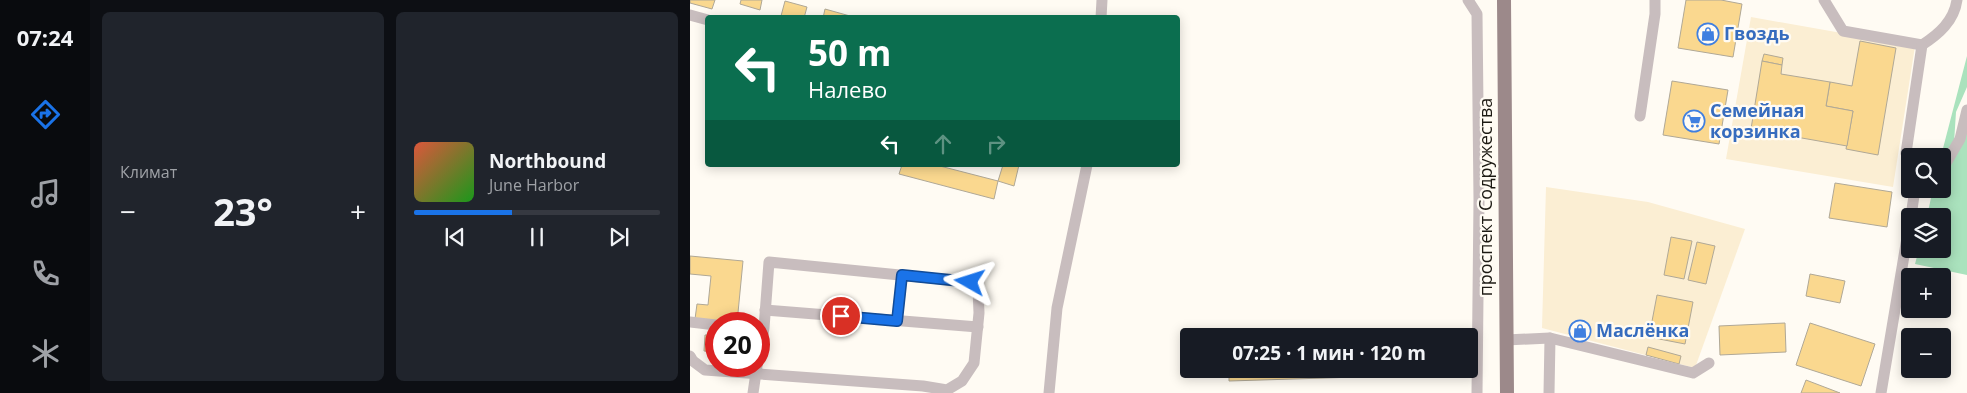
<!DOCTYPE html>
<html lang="ru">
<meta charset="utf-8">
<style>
body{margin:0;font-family:"Open Sans",sans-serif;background:#20242c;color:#f1f3f6;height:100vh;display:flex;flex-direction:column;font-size:19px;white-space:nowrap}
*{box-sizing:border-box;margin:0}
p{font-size:16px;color:#9ea1a6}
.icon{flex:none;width:28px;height:28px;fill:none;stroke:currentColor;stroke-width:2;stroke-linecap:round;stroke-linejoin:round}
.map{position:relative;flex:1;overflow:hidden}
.side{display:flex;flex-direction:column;gap:12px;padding:12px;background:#0d0f14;width:600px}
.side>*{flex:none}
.banner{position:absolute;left:15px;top:15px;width:475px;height:152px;border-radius:5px;box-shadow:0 2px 12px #0003;background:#0b6e4f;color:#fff;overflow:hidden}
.controls{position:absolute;left:1211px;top:148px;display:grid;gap:10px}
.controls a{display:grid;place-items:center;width:50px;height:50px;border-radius:5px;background:#171b24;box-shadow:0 2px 12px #0003;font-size:25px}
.speed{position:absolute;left:15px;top:312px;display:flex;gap:10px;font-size:25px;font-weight:700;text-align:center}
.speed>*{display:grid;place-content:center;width:65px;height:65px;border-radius:50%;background:#171b24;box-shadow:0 2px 12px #0003;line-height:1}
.speed .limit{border:8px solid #d22;background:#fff;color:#111}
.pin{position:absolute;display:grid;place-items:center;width:42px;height:42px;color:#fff;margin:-21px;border:2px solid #fff;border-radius:50%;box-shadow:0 1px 5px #0007}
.me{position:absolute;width:55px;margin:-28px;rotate:276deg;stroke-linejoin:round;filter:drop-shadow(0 0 4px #0008)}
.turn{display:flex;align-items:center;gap:18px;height:105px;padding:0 20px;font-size:22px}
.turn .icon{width:65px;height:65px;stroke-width:2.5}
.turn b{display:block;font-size:35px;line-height:42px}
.lanes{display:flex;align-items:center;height:48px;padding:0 20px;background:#0003;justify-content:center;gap:25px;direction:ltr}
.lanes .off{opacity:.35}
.big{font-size:38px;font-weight:700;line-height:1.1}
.side .widget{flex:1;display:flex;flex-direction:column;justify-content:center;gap:8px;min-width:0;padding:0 18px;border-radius:8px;background:#20242c}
.song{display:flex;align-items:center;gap:15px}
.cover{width:60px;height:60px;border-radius:8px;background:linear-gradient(135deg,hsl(10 70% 55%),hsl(120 70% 35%))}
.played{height:5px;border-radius:2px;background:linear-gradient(90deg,#1a73e8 40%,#363941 40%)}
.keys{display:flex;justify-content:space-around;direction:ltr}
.heat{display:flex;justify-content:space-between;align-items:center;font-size:28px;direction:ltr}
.side .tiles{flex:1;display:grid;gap:12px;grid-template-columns:repeat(2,1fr)}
.trip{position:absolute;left:490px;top:328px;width:298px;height:50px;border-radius:5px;background:#171b24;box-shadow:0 2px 12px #0003;font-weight:700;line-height:50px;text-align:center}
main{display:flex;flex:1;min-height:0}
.tab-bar{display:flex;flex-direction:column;width:90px;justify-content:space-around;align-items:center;background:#090b0e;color:#9ea1a6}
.tab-bar .icon{width:35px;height:35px}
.tab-bar .selected{color:#1a73e8}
.tab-bar b{font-size:22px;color:#f1f3f6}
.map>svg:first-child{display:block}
</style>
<main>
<nav class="tab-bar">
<b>07:24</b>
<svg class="icon selected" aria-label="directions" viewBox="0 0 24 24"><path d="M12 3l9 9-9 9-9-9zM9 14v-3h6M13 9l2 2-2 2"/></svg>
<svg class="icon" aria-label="music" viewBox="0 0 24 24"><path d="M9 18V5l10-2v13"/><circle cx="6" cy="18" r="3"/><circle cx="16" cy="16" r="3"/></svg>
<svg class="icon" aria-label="phone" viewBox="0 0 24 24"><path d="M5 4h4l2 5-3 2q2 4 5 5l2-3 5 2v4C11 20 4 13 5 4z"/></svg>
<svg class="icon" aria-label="climate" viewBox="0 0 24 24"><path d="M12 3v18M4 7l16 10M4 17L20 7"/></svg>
</nav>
<section class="side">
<div class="tiles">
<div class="widget"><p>Климат</p>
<div class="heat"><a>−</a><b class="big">23°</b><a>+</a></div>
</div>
<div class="widget">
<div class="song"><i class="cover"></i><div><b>Northbound</b><p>June Harbor</p></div></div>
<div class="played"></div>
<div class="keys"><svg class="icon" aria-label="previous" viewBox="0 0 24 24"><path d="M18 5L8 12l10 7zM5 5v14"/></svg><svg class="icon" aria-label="pause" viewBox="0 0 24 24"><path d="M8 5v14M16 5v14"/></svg><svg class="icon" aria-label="next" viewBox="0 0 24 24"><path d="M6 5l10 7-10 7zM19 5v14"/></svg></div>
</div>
</div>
</section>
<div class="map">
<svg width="1277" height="393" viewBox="0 0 1277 393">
<rect width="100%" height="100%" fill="#fffbf3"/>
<g fill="#fbeed3">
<path d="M1061,17L1225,46L1203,187L1036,159Z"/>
<path d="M856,187L958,202L1055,229L1005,368L852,328Z"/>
</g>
<path fill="#aae2bd" d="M1277,56V87L1266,112L1264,143L1277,116V275L1225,264L1229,249H1252V216H1237L1243,189H1252L1251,156Z"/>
<g fill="#fad88f" stroke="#b0a896">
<path d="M0,0H25L22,9L0,3Z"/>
<path d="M51,0H72L70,10L50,4Z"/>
<path d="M996,0H1031L1052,4L1043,57L988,48Z"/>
<path d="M95,1L117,7L114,18L91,16Z"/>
<path d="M135,9L160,16L159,18H133Z"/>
<path d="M1170,41L1206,48L1188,155L1156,149L1163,111L1136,106L1140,82L1162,86Z"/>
<path d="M1074,54L1093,58L1092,65L1072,61Z"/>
<path d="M1072,61L1092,65L1091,74L1140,82L1136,106L1163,111L1157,146L1061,129Z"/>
<path d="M982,81L1038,90L1029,144L973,135Z"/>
<path d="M212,165H246L308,181L304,199L209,174Z"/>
<path d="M313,165H329L324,186L308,181Z"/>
<path d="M1145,183L1202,192L1197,227L1139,218Z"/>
<path d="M981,237L1002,241L994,279L974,275Z"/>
<path d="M1007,242L1025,246L1016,284L998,280Z"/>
<path d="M0,256L53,261L47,323L5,319L7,304L18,305L21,276L0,274Z"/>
<path d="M1120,274L1155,281L1150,303L1116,296Z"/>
<path d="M967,295L1003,302L995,344L959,337Z"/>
<path d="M882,323L900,328L897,339L879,334Z"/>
<path d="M1095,323L1096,352L1030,355L1029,326Z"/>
<path d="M1120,323L1185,344L1171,386L1106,365Z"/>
<path d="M15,335H26V352L14,351Z"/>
<path d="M958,347L991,356L989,364L956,355Z"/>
<path d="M539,369H667V377L539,381Z"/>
<path d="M1116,380L1150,393H1111Z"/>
</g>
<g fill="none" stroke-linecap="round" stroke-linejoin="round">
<g stroke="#c8bdbe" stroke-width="11">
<path d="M778,0L787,14L789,200L787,393"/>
<path d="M1134,0L1153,31L1232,45C1249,34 1264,21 1267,0"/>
<path d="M0,15L18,20"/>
<path d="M411,18L412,0"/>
<path d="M950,116L965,14V0"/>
<path d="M1228,156L1216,153L1232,45"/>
<path d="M1252,170L1270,139L1277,110"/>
<path d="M1221,216L1225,189"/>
<path d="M75,310L288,327"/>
<path d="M207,321L212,275"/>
<path d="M0,322L26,325"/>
<path d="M816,340L860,338L1003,373L1019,363"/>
<path d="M0,356L3,361L15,370L233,386L257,390L272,381L284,363L289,313L288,289L280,282L79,262L74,328L69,357"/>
<path d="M63,393L67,366"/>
<path d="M359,393L367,308L397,165"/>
<path d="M859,393L860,338"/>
<path d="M1191,393L1220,220"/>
</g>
<path stroke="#9c898a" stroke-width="14" d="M814,0L817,393"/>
</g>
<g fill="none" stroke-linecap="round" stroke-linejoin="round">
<g stroke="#114b97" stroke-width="12">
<path id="route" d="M151,316L207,321L212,275L280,282"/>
</g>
<use href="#route" stroke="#1a73e8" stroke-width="9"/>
</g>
<defs>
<g id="shop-ring" transform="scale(1.125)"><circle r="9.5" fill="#fffbf3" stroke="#3f7fe0" stroke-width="1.5"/><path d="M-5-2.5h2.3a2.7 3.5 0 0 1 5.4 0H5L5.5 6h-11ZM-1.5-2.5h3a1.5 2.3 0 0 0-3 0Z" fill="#3f7fe0"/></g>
<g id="supermarket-ring" transform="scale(1.125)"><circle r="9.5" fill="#fffbf3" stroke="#3f7fe0" stroke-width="1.5"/><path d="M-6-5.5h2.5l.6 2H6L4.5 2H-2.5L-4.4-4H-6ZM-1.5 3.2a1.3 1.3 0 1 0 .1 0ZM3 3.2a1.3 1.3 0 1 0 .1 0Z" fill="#3f7fe0"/></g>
</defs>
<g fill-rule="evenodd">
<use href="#shop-ring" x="1018" y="34"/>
<use href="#supermarket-ring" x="1004" y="121"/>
<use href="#shop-ring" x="890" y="331"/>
</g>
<g text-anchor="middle" stroke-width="4.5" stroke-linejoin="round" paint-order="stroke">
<g font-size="18" font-weight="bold" fill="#366cbe" stroke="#fffbf3" text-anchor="start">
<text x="1034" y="40">Гвоздь</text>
<text x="1020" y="117">Семейная<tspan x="1020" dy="21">корзинка</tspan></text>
<text x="906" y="337">Маслёнка</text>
</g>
<g font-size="18" fill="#1c1912" stroke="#fffbf3">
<text transform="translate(796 197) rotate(-90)" y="6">проспект Содружества</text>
</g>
</g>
</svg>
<div class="controls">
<a><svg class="icon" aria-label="search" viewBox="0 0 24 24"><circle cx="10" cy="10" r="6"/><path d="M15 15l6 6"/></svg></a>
<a><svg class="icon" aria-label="layers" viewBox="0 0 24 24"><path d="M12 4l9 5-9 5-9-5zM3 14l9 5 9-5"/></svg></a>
<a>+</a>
<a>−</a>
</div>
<div class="speed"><div class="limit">20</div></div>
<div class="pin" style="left:151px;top:316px;background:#d93025"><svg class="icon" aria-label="arrive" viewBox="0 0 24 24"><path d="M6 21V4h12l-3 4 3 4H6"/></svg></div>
<svg class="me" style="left:280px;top:282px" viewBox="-20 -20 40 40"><path d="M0-17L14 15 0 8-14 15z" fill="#1a73e8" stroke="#fff" stroke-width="4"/></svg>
<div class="trip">07:25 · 1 мин · 120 m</div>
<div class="banner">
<div class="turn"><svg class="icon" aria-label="left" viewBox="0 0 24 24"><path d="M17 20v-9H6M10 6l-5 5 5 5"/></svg><div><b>50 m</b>Налево</div></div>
<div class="lanes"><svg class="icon" aria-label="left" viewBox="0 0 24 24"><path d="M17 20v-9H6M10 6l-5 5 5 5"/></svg><svg class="icon off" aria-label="ahead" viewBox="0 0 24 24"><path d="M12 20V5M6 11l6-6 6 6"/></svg><svg class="icon off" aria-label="right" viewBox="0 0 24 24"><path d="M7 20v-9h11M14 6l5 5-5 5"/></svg></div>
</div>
</div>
</main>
